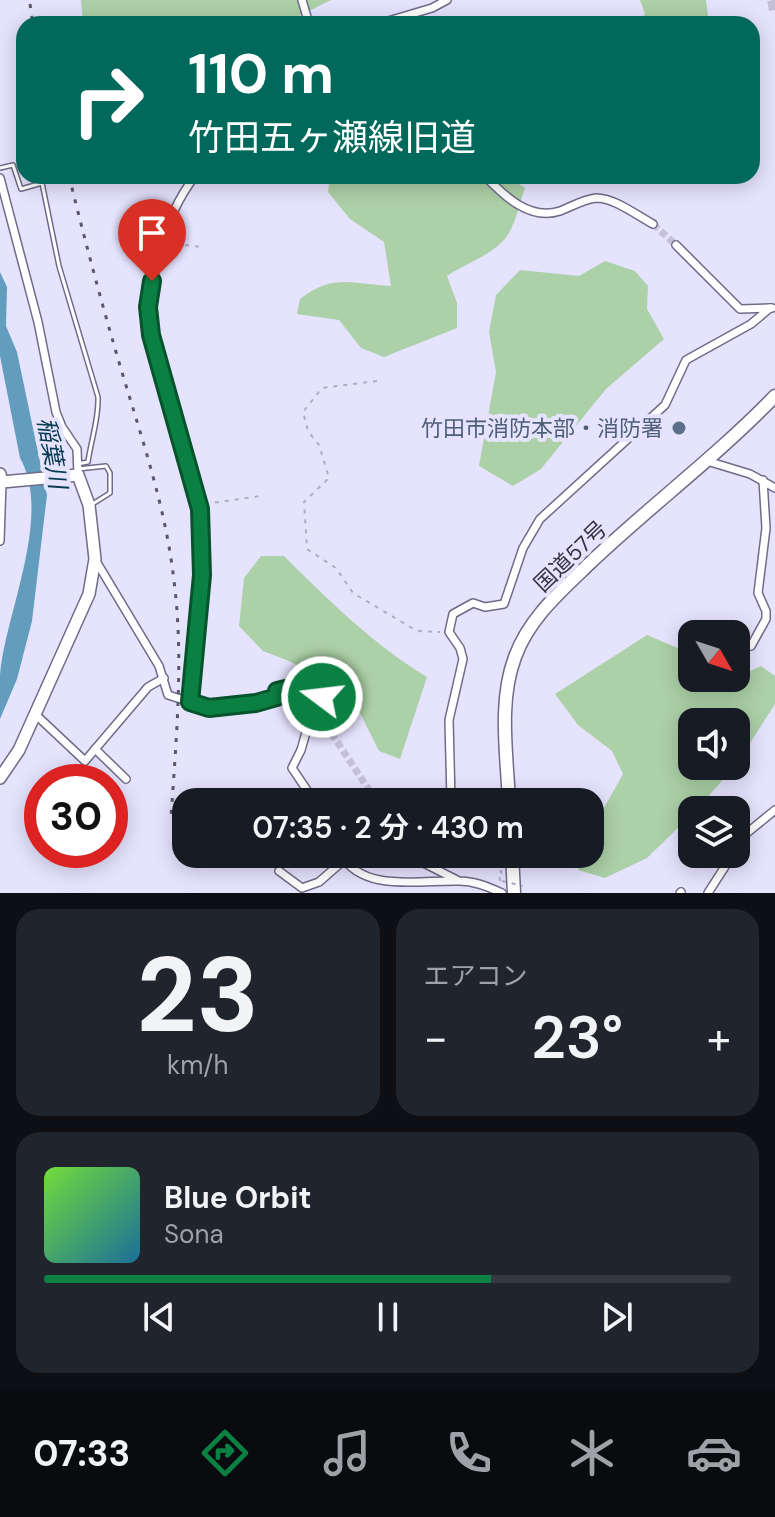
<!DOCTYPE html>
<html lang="ja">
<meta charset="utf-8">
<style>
body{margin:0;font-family:"DM Sans","Noto Sans JP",sans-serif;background:#20242c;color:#f1f3f6;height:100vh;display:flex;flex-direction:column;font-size:30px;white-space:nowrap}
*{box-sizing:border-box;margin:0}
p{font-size:26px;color:#9ea1a6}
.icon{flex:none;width:44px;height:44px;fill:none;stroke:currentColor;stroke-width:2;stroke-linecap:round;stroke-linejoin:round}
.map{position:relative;height:893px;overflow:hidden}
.drawer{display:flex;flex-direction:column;gap:16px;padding:16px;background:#0d0f14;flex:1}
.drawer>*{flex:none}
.guide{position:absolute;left:16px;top:16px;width:744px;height:168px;border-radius:24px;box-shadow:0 4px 20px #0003;background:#00695c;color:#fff;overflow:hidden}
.needle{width:52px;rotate:129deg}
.buttons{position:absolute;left:678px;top:620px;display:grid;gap:16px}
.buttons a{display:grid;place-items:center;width:72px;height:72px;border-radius:16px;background:#171b24;box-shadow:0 4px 20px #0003;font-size:40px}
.speed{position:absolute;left:24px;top:764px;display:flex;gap:16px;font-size:40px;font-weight:700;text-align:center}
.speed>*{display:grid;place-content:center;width:104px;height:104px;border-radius:50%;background:#171b24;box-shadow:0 4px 20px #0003;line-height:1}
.speed .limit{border:12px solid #d22;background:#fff;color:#111}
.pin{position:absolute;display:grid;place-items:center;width:68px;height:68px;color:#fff;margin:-82px -34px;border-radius:50% 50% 50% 0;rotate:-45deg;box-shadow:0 0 8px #0007}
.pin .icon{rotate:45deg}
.me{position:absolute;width:88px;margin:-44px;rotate:285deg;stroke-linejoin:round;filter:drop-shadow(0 0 6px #0008)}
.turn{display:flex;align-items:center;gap:28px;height:168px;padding:0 40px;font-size:36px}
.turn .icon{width:104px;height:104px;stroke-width:2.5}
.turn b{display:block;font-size:56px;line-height:68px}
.big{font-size:60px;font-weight:600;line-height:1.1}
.drawer .widget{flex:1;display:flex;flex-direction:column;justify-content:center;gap:12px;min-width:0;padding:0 28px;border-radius:24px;background:#20242c}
.drawer .dial{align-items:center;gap:0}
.dial b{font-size:104px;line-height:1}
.song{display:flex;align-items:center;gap:24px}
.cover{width:96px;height:96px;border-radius:12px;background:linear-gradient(135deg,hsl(100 70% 55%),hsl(200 70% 35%))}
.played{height:8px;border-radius:4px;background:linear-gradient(90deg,#0b8043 65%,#363941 65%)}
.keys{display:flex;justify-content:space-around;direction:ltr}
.heat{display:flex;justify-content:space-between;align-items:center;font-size:44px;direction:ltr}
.drawer .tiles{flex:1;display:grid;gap:16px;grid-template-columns:1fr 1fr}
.widget:last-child{grid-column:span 2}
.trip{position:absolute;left:172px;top:788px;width:432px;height:80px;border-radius:24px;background:#171b24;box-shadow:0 4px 20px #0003;font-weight:600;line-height:80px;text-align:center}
.tabs{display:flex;height:128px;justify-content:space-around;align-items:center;background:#090b0e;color:#9ea1a6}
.tabs .icon{width:56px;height:56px}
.tabs .current{color:#0b8043}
.tabs b{font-size:36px;color:#f1f3f6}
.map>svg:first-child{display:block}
</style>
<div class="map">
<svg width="775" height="893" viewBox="0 0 775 893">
<rect width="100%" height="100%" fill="#e6e3fe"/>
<g fill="#acd0a7">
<path d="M81,0H331L283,24H83Z"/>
<path d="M640,0H706L709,24H637L645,14Z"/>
<path d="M330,176H507L525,188C520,202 517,218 510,231C499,253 466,263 447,276L457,303V328L384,357L361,348L339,320L297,314L300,299C333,273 352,284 391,286L384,242L350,219L328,192Z"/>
<path d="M605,261L635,271L648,286L647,309L664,339L606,389L541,469L513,486L479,466L496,372L489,332L496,295L520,270L579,276Z"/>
<path d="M261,556H284C329,601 373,644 427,677L400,759L379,751L351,695L289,661L263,651L239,626L244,578Z"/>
<path d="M647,635L692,654V678H736V675L740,676L761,666L775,676V704L736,765V722H692V766H735L697,809L692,810V814L647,858L605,878L578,870L583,854H590L591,831L623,774L612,751L578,725L555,694Z"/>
</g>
<path fill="#629dbd" d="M0,272L7,287L6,326L17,352L47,495L32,621L17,679L0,719C0,704 0,689 0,675C5,614 53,516 20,458L0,356Z"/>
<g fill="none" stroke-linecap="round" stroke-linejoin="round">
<g stroke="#c3c0d8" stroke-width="7" stroke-dasharray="7 3.5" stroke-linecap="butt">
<path d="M653,224L676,245"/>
<path d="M314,707L377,802"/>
</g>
<path stroke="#c3c0d8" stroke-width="12" stroke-dasharray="12 6" stroke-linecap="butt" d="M773,0L775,10"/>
<g stroke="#6f6b88" stroke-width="6">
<g id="service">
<path d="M0,168L13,165L21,189L42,183L59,266L98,397C99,419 91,440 88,462L77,464"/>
<path d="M78,469L106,466L110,473V493L91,505"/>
</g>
</g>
<g stroke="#6f6b88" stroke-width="10">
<g id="minor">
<path d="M302,0L309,24"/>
<path d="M378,24L432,8L447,0"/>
<path d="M485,176C504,196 530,221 560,211C570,207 585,199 596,198C615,198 636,215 653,224"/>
<path d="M0,178L38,322L56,412L62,427L77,449L78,475"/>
<path d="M163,244H176"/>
<path d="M676,245L740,309L772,308"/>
<path d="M707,461L750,474L775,488"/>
<path d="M0,483L2,482L0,541"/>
<path d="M96,561L159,666L168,695L190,702L203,552L200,509L151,335C146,283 163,218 195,176"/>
<path d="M751,646L766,619V611L758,593L766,528L763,480"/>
<path d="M277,697V691C294,687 311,681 322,697L321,704"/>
<path d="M190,702L209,708L256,703L292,692L303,696L314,707"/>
<path d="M35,714L85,761L148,687L164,678"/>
<path d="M95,749L126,779"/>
<path d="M301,750L292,768L315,802"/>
<path d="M353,802L375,793L438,802"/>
<path d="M447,802L451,800L449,720L463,659L460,648L449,632L453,614L473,603L485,607L504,604L523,548L540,519L665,405L686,360L751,324L770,308"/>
<path d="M736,848L742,837L775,810"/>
<path d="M340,854C364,893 417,880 459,881C475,881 488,887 502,893"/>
<path d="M406,854L457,880"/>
<path d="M279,871L302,888L319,882L343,861"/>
<path d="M680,893L681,892"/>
<path d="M708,893L733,854"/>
</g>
</g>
<g stroke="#6f6b88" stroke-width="14">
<path id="primary" d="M0,474L2,482L78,475L89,505L95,559L89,594L19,750L0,778"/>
</g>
<g stroke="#6f6b88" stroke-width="15">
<g id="trunk">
<path d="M509,802C507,755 498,702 515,657C529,618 561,591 590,563C650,506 717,456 775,396"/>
<path d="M512,854L514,893"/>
</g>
</g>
<g stroke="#afadc3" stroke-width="2" stroke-dasharray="4 6" stroke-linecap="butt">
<path d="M185,245L202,247"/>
<path d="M377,381L322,388L303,412L308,431L319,445L329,478L304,502L307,549L336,568L353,593L417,631L440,632"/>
<path d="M205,504L261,496"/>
<path d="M500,881L499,872L501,871L502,876"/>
</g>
<use href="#service" stroke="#fff" stroke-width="3"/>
<use href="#minor" stroke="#fff" stroke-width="7"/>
<use href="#primary" stroke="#fff" stroke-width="11"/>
<use href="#trunk" stroke="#fff" stroke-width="12"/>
<g stroke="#5a5868" stroke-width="3" stroke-dasharray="4 8" stroke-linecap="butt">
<path d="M30,4L33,24"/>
<path d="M69,176C85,241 102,305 121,369C142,439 166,509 174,581C184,659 176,740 171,818"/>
</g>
<g stroke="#6f6b88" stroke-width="10" stroke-linecap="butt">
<path id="minor-bridge" d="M301,750L309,722L321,704"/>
</g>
<path stroke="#afadc3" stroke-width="2" stroke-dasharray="4 6" stroke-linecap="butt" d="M502,881L523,886"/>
<use href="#minor-bridge" stroke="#fff" stroke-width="7"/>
</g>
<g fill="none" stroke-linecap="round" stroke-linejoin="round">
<g stroke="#07532c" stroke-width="20">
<path id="route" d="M152,281L148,307L151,335L200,509L202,575L190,702L209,708L256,703L277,697V691L298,686L315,688L322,697"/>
</g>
<use href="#route" stroke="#0b8043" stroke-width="14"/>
</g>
<circle fill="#5c6f8a" stroke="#e6e3fe" stroke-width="3" cx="679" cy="428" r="8"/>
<g text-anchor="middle" stroke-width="8" stroke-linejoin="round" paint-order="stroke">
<g font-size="22" fill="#4e5e75" stroke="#e6e3fe" text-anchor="end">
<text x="663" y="436">竹田市消防本部・消防署</text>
</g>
<g font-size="22" fill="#353340" stroke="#e6e3fe">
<text transform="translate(570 556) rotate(-44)" y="8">国道57号</text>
</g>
<g font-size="24" font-style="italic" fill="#063a51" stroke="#e6e3fe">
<text transform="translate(52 453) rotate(80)" y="8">稲葉川</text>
</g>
</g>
</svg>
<div class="buttons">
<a><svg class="needle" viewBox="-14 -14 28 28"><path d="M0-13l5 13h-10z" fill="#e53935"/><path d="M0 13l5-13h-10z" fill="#9ea1a6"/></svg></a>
<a><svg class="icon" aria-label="sound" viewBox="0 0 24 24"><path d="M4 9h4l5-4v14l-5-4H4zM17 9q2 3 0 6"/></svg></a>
<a><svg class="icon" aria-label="layers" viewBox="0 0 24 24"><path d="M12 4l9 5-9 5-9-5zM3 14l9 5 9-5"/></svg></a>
</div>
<div class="speed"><div class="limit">30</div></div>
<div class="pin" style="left:152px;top:281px;background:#d93025"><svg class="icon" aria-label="arrive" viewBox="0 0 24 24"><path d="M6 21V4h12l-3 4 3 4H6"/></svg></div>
<svg class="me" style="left:322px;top:697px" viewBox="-20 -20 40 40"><circle r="17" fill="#0b8043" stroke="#fff" stroke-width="3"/><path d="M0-11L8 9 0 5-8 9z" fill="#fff"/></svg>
<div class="trip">07:35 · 2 分 · 430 m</div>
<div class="guide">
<div class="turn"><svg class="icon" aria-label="right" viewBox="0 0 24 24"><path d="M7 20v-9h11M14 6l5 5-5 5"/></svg><div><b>110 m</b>竹田五ヶ瀬線旧道</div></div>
</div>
</div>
<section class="drawer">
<div class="tiles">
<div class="widget dial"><b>23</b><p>km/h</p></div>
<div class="widget"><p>エアコン</p>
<div class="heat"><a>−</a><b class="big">23°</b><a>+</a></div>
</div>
<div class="widget">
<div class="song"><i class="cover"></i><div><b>Blue Orbit</b><p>Sona</p></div></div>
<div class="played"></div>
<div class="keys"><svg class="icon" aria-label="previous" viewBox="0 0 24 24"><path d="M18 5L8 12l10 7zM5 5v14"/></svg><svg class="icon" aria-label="pause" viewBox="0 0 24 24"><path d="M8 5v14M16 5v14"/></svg><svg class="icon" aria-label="next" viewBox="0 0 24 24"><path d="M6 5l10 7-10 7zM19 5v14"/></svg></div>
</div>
</div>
</section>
<nav class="tabs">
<b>07:33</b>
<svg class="icon current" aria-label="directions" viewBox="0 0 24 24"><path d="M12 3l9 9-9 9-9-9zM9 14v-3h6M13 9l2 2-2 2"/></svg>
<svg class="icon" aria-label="music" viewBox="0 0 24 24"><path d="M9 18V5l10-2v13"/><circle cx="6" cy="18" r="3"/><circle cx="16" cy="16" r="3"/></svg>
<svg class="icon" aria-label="phone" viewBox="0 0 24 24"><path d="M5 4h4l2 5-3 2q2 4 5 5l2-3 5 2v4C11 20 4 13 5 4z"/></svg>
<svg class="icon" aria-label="climate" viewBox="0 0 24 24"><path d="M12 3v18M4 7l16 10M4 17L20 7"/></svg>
<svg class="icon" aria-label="car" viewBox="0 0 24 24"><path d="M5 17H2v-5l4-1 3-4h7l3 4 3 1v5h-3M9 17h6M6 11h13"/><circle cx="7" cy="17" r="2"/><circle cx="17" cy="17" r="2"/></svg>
</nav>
